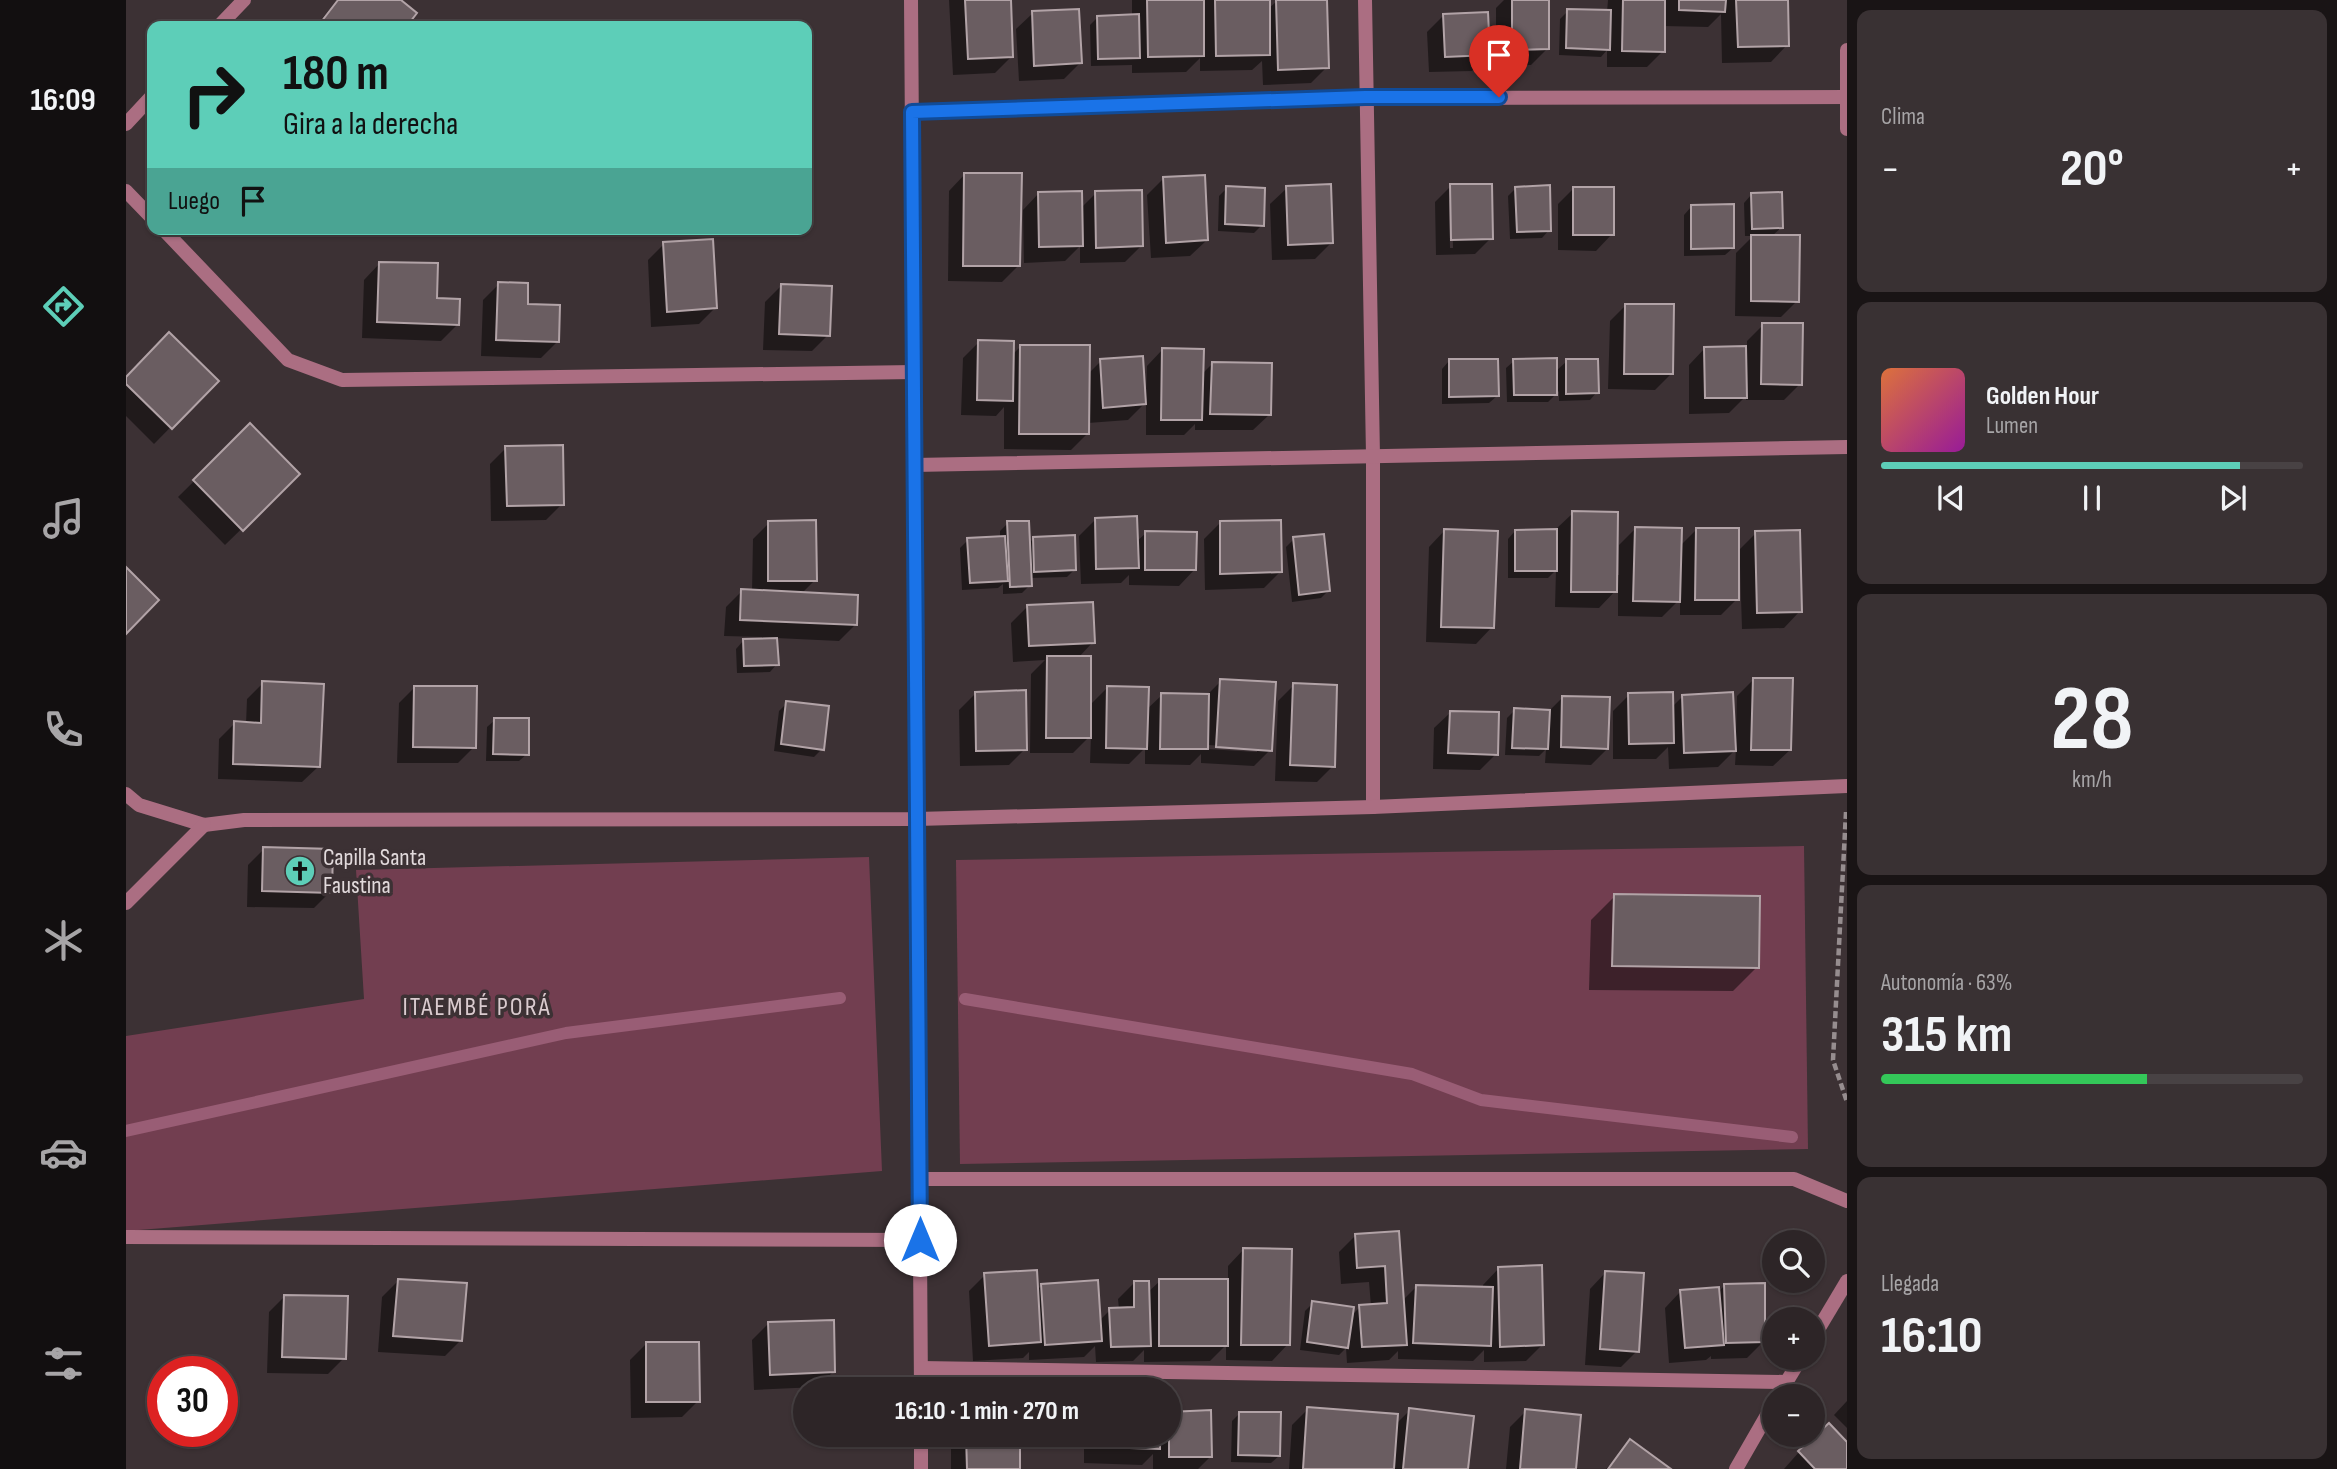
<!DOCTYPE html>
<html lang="es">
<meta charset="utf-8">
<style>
body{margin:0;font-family:"Sofia Sans Condensed",sans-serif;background:#393133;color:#f1f3f6;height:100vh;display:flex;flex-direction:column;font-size:26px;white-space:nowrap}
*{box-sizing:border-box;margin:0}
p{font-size:23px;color:#a7a5a7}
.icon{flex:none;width:38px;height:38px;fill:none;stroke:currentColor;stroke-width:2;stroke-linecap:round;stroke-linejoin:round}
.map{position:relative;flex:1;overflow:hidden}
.sheet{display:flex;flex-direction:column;gap:10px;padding:10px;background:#191415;width:490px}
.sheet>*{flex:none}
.guide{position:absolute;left:21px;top:21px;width:665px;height:214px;border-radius:14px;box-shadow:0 2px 5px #0004,0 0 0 2px #484244;background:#5dceb8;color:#111;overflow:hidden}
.fabs{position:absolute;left:1636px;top:1230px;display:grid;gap:14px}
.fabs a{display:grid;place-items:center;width:63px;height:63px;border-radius:50%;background:#2d2527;box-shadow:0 2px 5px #0004,0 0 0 2px #484244;font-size:35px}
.speed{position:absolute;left:21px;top:1356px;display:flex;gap:14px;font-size:35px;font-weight:700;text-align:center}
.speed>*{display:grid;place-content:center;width:91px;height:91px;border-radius:50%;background:#2d2527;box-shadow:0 2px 5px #0004,0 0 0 2px #484244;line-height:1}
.speed .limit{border:10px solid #d22;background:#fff;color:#111}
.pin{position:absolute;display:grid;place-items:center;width:60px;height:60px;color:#fff;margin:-72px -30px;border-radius:50% 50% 50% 0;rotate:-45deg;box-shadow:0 0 7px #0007}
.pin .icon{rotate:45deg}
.me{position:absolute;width:77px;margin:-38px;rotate:0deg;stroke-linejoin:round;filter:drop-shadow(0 0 5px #0008)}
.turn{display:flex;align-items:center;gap:24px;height:147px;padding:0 21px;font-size:32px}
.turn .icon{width:91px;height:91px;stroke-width:2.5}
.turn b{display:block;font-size:49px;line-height:60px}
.then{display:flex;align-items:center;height:66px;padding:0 21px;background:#0003;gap:14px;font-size:26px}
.big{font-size:52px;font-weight:700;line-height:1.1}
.sheet .card{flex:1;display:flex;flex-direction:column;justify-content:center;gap:10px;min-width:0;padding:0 24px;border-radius:14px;background:#393133}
.sheet .dial{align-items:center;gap:0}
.dial b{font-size:91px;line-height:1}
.song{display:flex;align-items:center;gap:21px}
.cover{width:84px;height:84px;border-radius:10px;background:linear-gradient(135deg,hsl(20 70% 55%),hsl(300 70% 35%))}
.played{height:7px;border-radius:4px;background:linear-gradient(90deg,#5dceb8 85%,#484244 85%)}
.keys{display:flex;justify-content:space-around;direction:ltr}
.heat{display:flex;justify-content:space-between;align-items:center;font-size:38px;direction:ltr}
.charge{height:10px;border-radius:5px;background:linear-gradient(90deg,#34c759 63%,#484244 0)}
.trip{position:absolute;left:667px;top:1377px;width:388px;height:70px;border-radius:35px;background:#2d2527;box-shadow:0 2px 5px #0004,0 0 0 2px #484244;font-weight:700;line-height:70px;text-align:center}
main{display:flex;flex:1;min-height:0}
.menu{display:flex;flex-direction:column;width:126px;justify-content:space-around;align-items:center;background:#120f10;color:#a7a5a7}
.menu .icon{width:49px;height:49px}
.menu .active{color:#5dceb8}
.menu b{font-size:32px;color:#f1f3f6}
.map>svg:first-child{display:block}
</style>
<main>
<nav class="menu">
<b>16:09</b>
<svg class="icon active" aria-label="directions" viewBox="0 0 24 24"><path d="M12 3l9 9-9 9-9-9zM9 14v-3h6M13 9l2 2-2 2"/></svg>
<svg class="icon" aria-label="music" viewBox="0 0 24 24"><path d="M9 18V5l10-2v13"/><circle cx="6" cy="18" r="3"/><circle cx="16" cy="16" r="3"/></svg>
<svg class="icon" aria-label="phone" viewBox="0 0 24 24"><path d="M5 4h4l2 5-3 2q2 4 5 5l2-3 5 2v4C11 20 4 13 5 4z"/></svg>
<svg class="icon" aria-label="climate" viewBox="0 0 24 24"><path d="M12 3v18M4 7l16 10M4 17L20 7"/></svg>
<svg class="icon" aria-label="car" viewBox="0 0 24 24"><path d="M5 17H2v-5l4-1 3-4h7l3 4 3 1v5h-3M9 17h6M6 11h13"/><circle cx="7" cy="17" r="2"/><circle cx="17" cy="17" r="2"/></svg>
<svg class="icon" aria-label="filters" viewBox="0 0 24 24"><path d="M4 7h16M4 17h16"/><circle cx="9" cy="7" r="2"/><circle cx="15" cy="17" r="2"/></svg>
</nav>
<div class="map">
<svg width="1721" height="1469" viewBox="0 0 1721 1469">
<rect width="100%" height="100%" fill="#3c3134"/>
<g fill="#723e50">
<path d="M1678,846L1682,1149L834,1164L830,860Z"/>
<path d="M743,857L756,1171L0,1231V1036L238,999L230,870Z"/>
</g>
<g fill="#0007" fill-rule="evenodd">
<path d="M211,0H272L289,13L278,26H190Z"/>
<path d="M823,0H883L886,56L869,73L827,75Z"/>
<path d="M1006,0H1142V9L1151,1L1199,0L1201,67L1185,83L1137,85L1136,61L1126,70L1074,71V58L1060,72L1006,73V65L965,66L964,25L972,17L1006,16Z"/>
<path d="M1378,0H1421V49L1405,65H1370V8Z"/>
<path d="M1482,0H1660L1661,45L1645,62L1596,63L1595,14L1582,27L1537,26V51L1521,67H1481V50L1475,57L1433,55L1434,19L1442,11L1481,12Z"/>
<path d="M907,13L954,63L938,79L893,81L890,29Z"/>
<path d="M1318,15L1362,54L1346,71L1303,72L1301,32Z"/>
<path d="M839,174L893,265L876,282L822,281L823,191Z"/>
<path d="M1037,179L1081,240L1064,256L1025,258L1021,195Z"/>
<path d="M1325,186L1365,238L1349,254L1310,255L1309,202ZM1323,200H1326L1327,248H1324Z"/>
<path d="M1101,188L1136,225L1128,233L1092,231L1093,196Z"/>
<path d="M1161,188L1205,243L1189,259L1146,260L1144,204Z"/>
<path d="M1390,188L1423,230L1416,238L1384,239L1382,196Z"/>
<path d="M1448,188L1486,234L1470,251L1432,250V204Z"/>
<path d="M913,193L954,209L970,193L1015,246L999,262L954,263V246L939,261L898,263L897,210Z"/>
<path d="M1625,195L1656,227L1646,236L1671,301L1655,317L1609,316L1610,253L1627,236H1619L1618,203Z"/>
<path d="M1565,207L1607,248L1599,255L1558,256V215Z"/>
<path d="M538,244L589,308L573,324L525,327L522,260Z"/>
<path d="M254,263L309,300L331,325L315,341L236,338L238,280Z"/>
<path d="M373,284L400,306L431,342L415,358L355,356L357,300Z"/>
<path d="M655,286L702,335L686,351L637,350L639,302Z"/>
<path d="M1500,305L1545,374L1529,390L1482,389L1484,321Z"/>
<path d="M1637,325L1674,384L1658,400H1620V396L1603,413L1563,414V365L1579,348H1621V341Z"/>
<path d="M853,342L886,355L895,346L962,374L975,361L1018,397L1020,396L1021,366L1037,349L1075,375L1086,364L1144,414L1127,430H1069V424L1058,435H1020V402L1002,420L962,423V433L945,450L878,449V407L870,416L835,415L837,358Z"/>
<path d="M1323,361L1371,396L1363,403L1316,404V369Z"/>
<path d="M1388,361L1429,372L1441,361L1471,392L1464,400L1433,401V391L1422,402H1381L1380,368Z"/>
<path d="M0,379L90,381L28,444L0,416Z"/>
<path d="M124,426L172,474L99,545L52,497Z"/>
<path d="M380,448L436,504L420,520L365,521L364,464Z"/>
<path d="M1447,513L1489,575H1493V545L1509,529L1553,547L1570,530L1611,552L1630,533L1674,611L1658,628L1616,629L1614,566H1611V599L1595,615H1554V599L1536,617L1492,616V588L1473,608L1429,607L1430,570L1422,578H1382V539L1389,531L1430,529Z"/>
<path d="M969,520L1010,542L1020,533L1069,569L1053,586L1003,585V575L995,583L955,584L953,536Z"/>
<path d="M643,523L689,580L675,594L729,625L713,641L650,638L651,664L644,672L611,673L610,649L617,641L636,640V637L598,636L600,607L616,591L626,592L627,539Z"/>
<path d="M882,523L902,544L908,538L949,569L941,577L904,578V585L896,593L877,594V584L872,588L836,590L834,548L842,540L874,538V531Z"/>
<path d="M1094,523L1154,572L1138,588L1079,590L1078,539Z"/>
<path d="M1319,530L1366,627L1350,644L1300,642L1303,547Z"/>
<path d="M1168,539L1203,590L1195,598L1166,602L1160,547Z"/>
<path d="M901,607L967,642L952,658L963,706L982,687L1020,710L1036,695H1081L1095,681L1144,750L1128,766L1075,763V754L1064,765L1019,764V748L1003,764L964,763L965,735L947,753H904L905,674L919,660L887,662L885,623ZM1082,745L1131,748V752L1081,749Z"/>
<path d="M1628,679L1664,750L1647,766L1609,765L1610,749L1592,767L1543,769L1542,747L1530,759H1487V711L1503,695L1546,707L1557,696L1610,736L1611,696Z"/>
<path d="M137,683L193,766L176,782L92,779L93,739L109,723L120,724L121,699Z"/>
<path d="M1168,685L1207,766L1191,782L1149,781L1152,701Z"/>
<path d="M289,687L348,747L332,763H271L273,703Z"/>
<path d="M850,693L899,749L883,765L834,766L833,710Z"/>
<path d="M1437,697L1481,749L1465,765L1419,763L1420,749L1413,756L1379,755L1381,718L1389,710L1422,712Z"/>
<path d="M661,703L696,749L688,757L648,751L653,711Z"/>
<path d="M1325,712L1370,754L1354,770L1307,769L1308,728Z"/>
<path d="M369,720L401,754L393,761H360L361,727Z"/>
<path d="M138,849L204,892L188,908L121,907L122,865Z"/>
<path d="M1489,896L1631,967L1607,991L1463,990L1465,920Z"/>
<path d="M1271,1233L1276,1301L1290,1287L1357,1288V1285L1373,1268L1416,1345L1400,1361L1358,1362V1350L1347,1361L1272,1359V1351L1263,1360L1221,1363L1220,1348L1213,1355L1174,1350L1179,1311L1187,1303L1225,1316L1234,1307L1245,1306L1243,1282L1215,1284L1213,1252L1229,1236Z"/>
<path d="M1118,1249L1162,1344L1146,1361L1100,1360V1345L1084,1361L1018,1362V1350L1007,1361L970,1362L969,1346L958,1357L903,1360V1352L897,1358L847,1361L843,1291L859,1275L910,1291L916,1285L973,1321L984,1310L993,1309L992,1299L1008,1283L1021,1293L1034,1281L1102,1280V1266Z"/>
<path d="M1480,1272L1511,1351L1495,1367L1459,1365L1464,1289Z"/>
<path d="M272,1281L335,1340L319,1356L252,1352L256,1297Z"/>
<path d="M1599,1285L1637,1342L1621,1358L1585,1359V1356L1580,1360L1543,1363L1539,1308L1555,1291L1592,1292Z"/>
<path d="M159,1296L218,1358L202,1374L141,1373L143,1312Z"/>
<path d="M642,1324L708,1371L691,1387L628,1390L626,1340Z"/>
<path d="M520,1344L572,1401L556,1417L505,1418L504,1360Z"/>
<path d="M1721,1401V1428L1708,1415Z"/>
<path d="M1182,1409L1270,1424L1284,1410L1341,1469H1163L1166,1425Z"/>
<path d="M1400,1411L1448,1469H1380L1384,1427Z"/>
<path d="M1043,1413L1085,1456L1072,1469H1027V1454L1016,1465L958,1463V1435H1043Z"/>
<path d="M1114,1413L1153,1456L1145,1463L1105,1462L1106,1421Z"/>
<path d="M1702,1425L1721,1469H1658L1673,1452Z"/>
<path d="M825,1435H892L893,1469H825Z"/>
<path d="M1504,1442L1542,1469H1480Z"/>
</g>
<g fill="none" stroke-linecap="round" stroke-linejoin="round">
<g stroke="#995d75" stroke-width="12">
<path d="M839,999L1286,1074L1355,1100L1666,1137"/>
<path d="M0,1131L440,1033L714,998"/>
</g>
</g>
<g fill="#6a5d61" stroke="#b2a3a7" stroke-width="2">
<path d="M212,0H275L291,13L281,26H192Z"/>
<path d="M839,0H885L887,57L842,59Z"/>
<path d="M1021,0H1078V56L1022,57Z"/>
<path d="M1089,0H1144V55L1090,56Z"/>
<path d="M1150,0H1201L1203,68L1152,70Z"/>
<path d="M1386,0H1423V49L1386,50Z"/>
<path d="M1497,0H1539V52L1496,51Z"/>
<path d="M1553,0H1600L1599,12L1553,10Z"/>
<path d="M1610,0H1662L1663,46L1612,47Z"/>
<path d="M953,9L956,63L908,66L906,11Z"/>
<path d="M1441,9L1485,10L1484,50L1440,48Z"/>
<path d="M1362,12L1364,55L1319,57L1317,14Z"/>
<path d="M1013,14L1014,58L972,59L971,16Z"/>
<path d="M626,22L679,24V26H626Z"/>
<path d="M838,173H896L894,266H837Z"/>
<path d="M1079,175L1082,240L1040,243L1037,177Z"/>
<path d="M1205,184L1207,243L1162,245L1160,186Z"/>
<path d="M1324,184H1366L1367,239L1325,240Z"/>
<path d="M1424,185L1425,231L1391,232L1389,187Z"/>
<path d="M1100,186L1139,188L1138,226L1099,224Z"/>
<rect x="1447" y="187" width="41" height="48"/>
<path d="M1016,190L1017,246L970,248L969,191Z"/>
<path d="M956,191L957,246L913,247L912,192Z"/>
<path d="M1656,192L1657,228L1626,229L1625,193Z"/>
<path d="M1608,204V248L1565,249V205Z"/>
<path d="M1625,235H1674L1673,302L1625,301Z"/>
<path d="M587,239L591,308L541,312L537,242Z"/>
<path d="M253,262L312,263L311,298L334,299L333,325L251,322Z"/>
<path d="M372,282L402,283V304L434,305L433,342L370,340Z"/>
<path d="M655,284L706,286L704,336L653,334Z"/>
<path d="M1499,304H1548L1547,374H1498Z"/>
<path d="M1636,323H1677L1676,385L1635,384Z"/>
<path d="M43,332L93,381L46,429L0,384V377Z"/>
<path d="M852,340L888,341L887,401L851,400Z"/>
<path d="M894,345H964L963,434H893Z"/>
<path d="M1620,346L1621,398H1579L1578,347Z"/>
<path d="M1036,348L1078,349L1076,420H1035Z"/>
<path d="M1017,356L1020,404L977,408L974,359Z"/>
<path d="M1431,358V395H1388L1387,359Z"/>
<path d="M1323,359H1372L1373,396L1323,397Z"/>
<path d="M1440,359H1472L1473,393L1440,394Z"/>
<path d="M1086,362L1146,363L1145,415L1084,414Z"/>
<path d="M124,423L174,474L117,531L67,480Z"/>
<path d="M437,445L438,505L381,506L379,446Z"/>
<path d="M1446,511L1492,512L1491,592H1445Z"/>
<path d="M1011,516L1013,568L970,569L969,518Z"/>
<path d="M690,520L691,581H642V521Z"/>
<path d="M1155,520L1156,572L1094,574V521Z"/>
<path d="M881,521H903L906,586L884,587Z"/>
<path d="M1509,527L1556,528L1554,602L1507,601Z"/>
<path d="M1570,528H1613V600H1569Z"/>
<path d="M1318,529L1372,531L1368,628L1315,627Z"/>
<path d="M1431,529V571H1389V530Z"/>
<path d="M1674,530L1676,612L1631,613L1629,531Z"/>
<path d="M1019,531L1071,532L1070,570H1019Z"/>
<path d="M1198,534L1204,591L1173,595L1167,537Z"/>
<path d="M949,535L950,570L908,572L907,537Z"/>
<path d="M879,536L882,581L844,583L841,538Z"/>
<path d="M0,567L33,600L0,634Z"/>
<path d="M615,589L732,595L731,625L614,620Z"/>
<path d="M967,602L969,643L903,646L901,605Z"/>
<path d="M651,638L653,665L618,666L617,639Z"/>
<path d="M921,656H965V738H920Z"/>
<path d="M1627,678H1667L1665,750H1625Z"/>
<path d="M1094,679L1150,682L1146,751L1090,747Z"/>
<path d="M136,681L198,684L194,767L107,764L108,721L135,723Z"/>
<path d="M1167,683L1211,685L1209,767L1164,765Z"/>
<path d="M288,686H351L350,748L287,747Z"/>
<path d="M981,686L1023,687L1021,749L980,748Z"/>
<path d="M900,690L901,750L850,751L849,692Z"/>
<path d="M1547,692L1548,743L1503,744L1502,693Z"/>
<path d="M1607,692L1610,751L1558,753L1556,695Z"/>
<path d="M1035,693L1083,694L1082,749H1034Z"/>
<path d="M1436,696L1484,697L1482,749L1435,747Z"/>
<path d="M660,701L703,706L698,750L655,744Z"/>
<path d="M1388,708L1424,710L1422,749L1386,748Z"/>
<path d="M1324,711L1373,712L1372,755L1322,753Z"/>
<path d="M368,718H403V755L367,754Z"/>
<path d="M137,847L207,849L206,893L136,891Z"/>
<path d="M1488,894L1634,896L1633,968L1486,966Z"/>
<path d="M1273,1231L1281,1345L1236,1347L1233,1305L1261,1303L1259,1266L1231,1268L1229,1234Z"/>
<path d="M1117,1248L1166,1249L1164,1345H1115Z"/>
<path d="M1416,1265L1418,1345L1374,1347L1372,1267Z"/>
<path d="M911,1270L915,1342L863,1346L858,1273Z"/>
<path d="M1479,1271L1518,1273L1513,1352L1474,1349Z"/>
<path d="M272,1279L341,1283L336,1341L267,1336Z"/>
<rect x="1033" y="1279" width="69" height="67"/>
<path d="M972,1280L976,1341L919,1345L915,1284Z"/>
<path d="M1008,1281H1023L1025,1346L985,1347L983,1308L1008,1307Z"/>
<path d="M1639,1283V1342L1600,1343L1598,1284Z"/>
<path d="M1290,1285L1367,1287L1365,1346L1287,1343Z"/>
<path d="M1593,1287L1598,1345L1559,1348L1554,1290Z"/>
<path d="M158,1295L222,1296L220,1359L156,1357Z"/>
<path d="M1186,1301L1228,1307L1222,1348L1181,1342Z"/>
<path d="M708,1320L709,1372L644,1375L642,1322Z"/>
<path d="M520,1342H573L574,1402H520Z"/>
<path d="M1181,1407L1272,1414L1268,1469H1177Z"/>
<path d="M1283,1408L1348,1416L1342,1469H1277Z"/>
<path d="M1399,1409L1455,1415L1450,1469H1394Z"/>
<path d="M1085,1410L1086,1457H1043V1412Z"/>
<path d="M1113,1412H1155L1154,1456L1112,1455Z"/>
<path d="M1703,1423L1721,1442V1469H1689L1672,1451Z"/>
<path d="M840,1435H894V1469H841Z"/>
<path d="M973,1435H1034V1449L973,1447Z"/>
<path d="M1504,1439L1545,1469H1482Z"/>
</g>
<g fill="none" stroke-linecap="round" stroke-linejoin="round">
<path stroke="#968d8f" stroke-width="4.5" stroke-dasharray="7 3.5" stroke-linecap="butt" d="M1720,812L1707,1060L1721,1102"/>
<path stroke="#ab6e82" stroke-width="14" d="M0,1237L794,1240"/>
<g stroke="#ab6e82" stroke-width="14">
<path d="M785,0L795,1390"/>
<path d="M1239,0L1247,456V807"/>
<path d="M93,26L118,0"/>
<path d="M1721,50V129"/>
<path d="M786,112L1239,98L1721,97"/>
<path d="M0,124L26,96"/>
<path d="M0,191L26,218"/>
<path d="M37,229L162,360L216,380L788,372"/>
<path d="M788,465L1721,447"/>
<path d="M0,794L13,805L78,825L118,820L791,819L1247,807L1721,786"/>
<path d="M0,903L78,825"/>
<path d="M793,1179H1668L1721,1201"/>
<path d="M1687,1338L1721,1281"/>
<path d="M795,1368L1660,1382"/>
<path d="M1652,1396L1675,1358"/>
<path d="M795,1435V1469"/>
<path d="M1610,1469L1648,1403"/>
</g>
</g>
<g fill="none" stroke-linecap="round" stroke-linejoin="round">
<g stroke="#114b97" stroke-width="18">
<path id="route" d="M794,1240L786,112L1239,97H1373"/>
</g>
<use href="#route" stroke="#1a73e8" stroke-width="12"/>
</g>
<defs>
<g id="church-disc" transform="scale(1.575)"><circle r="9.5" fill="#5dceb8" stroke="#3c3134"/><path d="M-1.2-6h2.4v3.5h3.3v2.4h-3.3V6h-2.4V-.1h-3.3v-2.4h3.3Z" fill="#111"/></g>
</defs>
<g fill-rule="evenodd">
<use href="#church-disc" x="174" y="871"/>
</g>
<g text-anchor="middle" stroke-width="7" stroke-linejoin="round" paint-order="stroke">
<g font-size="24" fill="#e2dadc" stroke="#3c3134" text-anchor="start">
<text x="197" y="865">Capilla Santa<tspan x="197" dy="28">Faustina</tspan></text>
</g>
<g font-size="26" letter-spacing="2" fill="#dacbcf" stroke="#3c3134">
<text x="351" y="1015">ITAEMBÉ PORÁ</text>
</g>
</g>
</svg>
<div class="fabs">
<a><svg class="icon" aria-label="search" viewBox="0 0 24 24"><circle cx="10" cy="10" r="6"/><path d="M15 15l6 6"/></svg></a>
<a>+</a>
<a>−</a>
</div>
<div class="speed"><div class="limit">30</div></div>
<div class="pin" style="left:1373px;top:97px;background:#d93025"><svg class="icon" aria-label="arrive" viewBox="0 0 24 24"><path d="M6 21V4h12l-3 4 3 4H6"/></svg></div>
<svg class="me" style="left:794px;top:1240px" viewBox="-20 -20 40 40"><circle r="19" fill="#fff"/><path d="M0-13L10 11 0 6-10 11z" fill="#1a73e8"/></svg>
<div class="trip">16:10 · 1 min · 270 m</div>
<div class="guide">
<div class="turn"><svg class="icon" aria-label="right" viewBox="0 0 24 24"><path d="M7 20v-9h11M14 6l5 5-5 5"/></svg><div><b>180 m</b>Gira a la derecha</div></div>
<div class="then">Luego<svg class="icon" aria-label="arrive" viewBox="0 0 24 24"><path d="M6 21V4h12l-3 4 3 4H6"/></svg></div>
</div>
</div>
<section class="sheet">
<div class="card"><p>Clima</p>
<div class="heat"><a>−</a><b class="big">20°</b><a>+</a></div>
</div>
<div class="card">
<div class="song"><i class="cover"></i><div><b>Golden Hour</b><p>Lumen</p></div></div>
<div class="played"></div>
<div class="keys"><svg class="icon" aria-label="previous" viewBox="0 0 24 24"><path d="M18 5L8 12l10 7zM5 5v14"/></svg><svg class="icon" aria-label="pause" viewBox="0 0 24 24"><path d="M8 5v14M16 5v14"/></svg><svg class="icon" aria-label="next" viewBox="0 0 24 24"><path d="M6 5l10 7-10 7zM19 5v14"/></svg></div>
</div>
<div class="card dial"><b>28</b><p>km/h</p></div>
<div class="card"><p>Autonomía · 63%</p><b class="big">315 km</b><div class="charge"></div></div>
<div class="card"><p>Llegada</p><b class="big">16:10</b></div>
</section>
</main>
